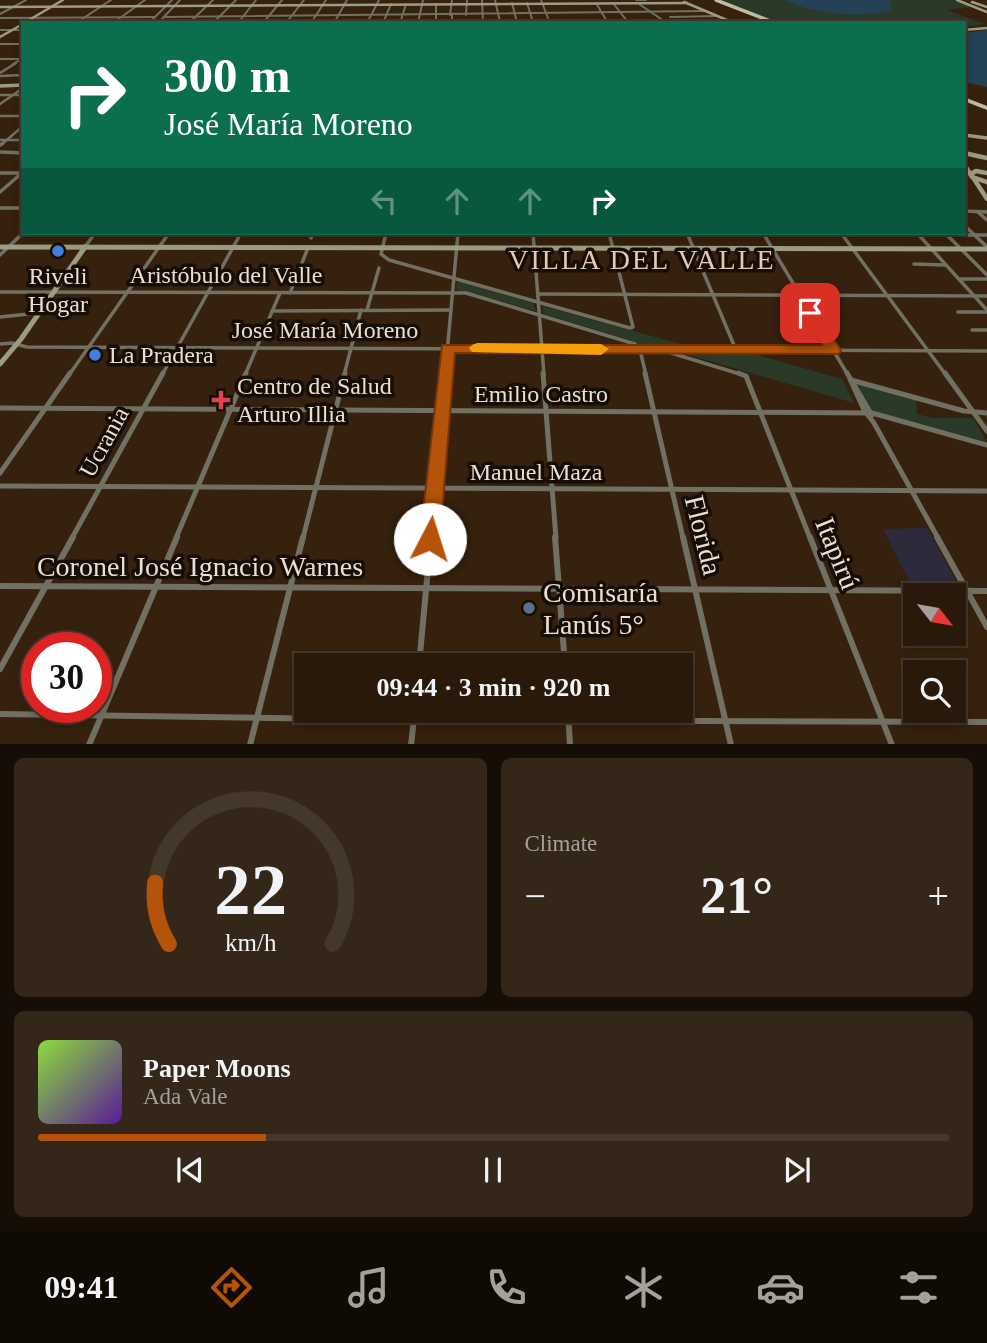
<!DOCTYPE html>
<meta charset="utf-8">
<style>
body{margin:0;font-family:Georgia,serif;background:#342618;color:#f1f3f6;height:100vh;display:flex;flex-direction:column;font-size:26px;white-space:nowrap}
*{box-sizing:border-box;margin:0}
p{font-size:23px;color:#a5a09c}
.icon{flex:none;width:38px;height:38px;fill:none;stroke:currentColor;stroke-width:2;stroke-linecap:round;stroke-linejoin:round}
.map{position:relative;height:744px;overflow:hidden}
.sheet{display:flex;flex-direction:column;gap:14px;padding:14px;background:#160e06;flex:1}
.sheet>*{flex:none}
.guide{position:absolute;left:21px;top:21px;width:945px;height:214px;border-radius:0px;box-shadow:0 4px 10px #0003,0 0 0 2px #44382b;background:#0b6e4f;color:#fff;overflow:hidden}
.needle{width:46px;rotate:121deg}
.buttons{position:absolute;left:903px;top:583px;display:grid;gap:14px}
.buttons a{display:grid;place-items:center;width:63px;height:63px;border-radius:0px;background:#28190a;box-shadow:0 4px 10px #0003,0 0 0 2px #44382b;font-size:35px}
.speed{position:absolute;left:21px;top:632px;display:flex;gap:14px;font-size:35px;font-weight:700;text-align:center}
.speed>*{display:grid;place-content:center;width:91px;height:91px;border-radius:50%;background:#28190a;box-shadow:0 4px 10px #0003,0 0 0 2px #44382b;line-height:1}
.speed .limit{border:10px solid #d22;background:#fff;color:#111}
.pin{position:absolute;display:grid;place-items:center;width:60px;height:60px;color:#fff;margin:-30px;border-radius:14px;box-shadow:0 4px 10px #0006}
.me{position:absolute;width:77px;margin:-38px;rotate:5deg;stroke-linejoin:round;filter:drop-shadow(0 0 5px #0008)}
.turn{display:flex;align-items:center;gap:24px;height:147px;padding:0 28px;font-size:32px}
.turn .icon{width:91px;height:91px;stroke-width:2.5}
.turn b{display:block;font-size:49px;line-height:60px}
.lanes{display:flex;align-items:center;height:66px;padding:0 28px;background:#0003;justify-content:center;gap:35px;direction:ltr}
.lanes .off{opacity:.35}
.big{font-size:52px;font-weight:700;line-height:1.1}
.sheet .card{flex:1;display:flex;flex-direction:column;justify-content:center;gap:10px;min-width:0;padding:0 24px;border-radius:10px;background:#342618}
.sheet .dial{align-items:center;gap:0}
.dial svg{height:182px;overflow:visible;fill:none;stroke:#44382b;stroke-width:7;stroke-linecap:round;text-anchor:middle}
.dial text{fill:#f1f3f6;stroke:none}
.song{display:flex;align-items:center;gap:21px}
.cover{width:84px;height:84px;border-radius:10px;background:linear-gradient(135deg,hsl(90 70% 55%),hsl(270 70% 35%))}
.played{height:7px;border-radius:4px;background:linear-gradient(90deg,#b45309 25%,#44382b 25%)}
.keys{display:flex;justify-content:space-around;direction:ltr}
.heat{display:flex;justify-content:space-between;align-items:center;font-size:38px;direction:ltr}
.sheet .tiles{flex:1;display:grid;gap:14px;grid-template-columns:1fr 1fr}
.card:last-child{grid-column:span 2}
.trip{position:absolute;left:294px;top:653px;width:399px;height:70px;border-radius:0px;background:#28190a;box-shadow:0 4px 10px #0003,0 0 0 2px #44382b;font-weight:700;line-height:70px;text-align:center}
.menu{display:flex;height:112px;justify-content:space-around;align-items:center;background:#100a04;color:#a5a09c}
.menu .icon{width:49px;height:49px}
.menu .active{color:#b45309}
.menu b{font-size:32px;color:#f1f3f6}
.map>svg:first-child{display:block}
</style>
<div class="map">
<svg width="987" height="745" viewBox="0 0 987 745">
<rect width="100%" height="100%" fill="#35210d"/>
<path fill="#2d2b3b" d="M927,528L957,583H910L883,529Z"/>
<g fill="#2b3928">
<path d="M720,0H955L973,7L947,10L985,24L964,27V23H778Z"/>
<path d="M461,282L533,303L536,311L457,290L456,283Z"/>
<path d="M542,306L688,346L689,348H644L630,340L544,314Z"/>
<path d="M675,351L747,352L842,379L854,403Z"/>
<path d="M855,381L916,398L917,414L933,418H973L987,442L873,411Z"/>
</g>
<g fill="#254155">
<path d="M784,0H889L892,10C857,19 815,14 784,0Z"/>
<path d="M987,30V87L964,82V33Z"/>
</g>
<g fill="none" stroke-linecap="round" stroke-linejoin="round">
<g stroke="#717062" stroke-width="2">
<path d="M482,0L483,23"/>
<path d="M495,0L500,22"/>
<path d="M541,0L548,18"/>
<path d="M636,0H646"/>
<path d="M512,3L517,22"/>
<path d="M527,3L533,22"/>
<path d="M596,3L608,23"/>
<path d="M613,3L627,21"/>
<path d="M436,4V23"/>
<path d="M639,4L667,23"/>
<path d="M0,14L26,0"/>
<path d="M450,15L452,0"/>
<path d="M452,15V23"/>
<path d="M466,15L467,0"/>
<path d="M164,17L705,11"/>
<path d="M670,17L717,16"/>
<path d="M0,18L155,17"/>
<path d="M678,21L727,20"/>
<path d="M76,23L111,0"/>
<path d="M113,23L145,0"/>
<path d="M149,23L172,0"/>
<path d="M158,23L180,0"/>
<path d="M189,23L213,0"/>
<path d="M213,23L236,0"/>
<path d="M238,23L256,0"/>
<path d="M263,23L282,0"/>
<path d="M286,23L304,0"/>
<path d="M311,23L326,0"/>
<path d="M334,23L347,0"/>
<path d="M367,23L379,0"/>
<path d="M383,23L391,4"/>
<path d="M400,23L406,4"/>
<path d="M418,23L423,0"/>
<path d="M470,23L664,21"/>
<path d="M0,30H23"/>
<path d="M0,44H23"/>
<path d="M0,59H18"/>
<path d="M13,64L23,58"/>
</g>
<g stroke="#717062" stroke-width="2.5">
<path d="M0,73L16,63"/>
<path d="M0,76L23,75"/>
<path d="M0,95H23"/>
<path d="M0,104L23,88"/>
<path d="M0,116H23"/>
<path d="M0,140H23"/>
<path d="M1,145L23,126"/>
</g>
<g stroke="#717062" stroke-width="3.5">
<path d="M0,145L3,143"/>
<path d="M0,152L23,153"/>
<path d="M0,173H22"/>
<path d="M0,192L23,172"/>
<path d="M0,208H23"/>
<path d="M964,211L987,212"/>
<path d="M978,212L987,220"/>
<path d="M964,225L987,247"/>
<path d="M386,233L381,254L389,260L630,328L633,327L609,233"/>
<path d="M533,233L544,375"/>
<path d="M687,233L736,350"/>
<path d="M763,233L848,375"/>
<path d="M841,233L946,375"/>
<path d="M917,233L987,310"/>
<path d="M891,235H987"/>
<path d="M948,236L987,275"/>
<path d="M311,238L313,233"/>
<path d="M85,247L95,233"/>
<path d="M0,255L23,233"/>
<path d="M914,264L945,265"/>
<path d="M960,279H987"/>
<path d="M0,292L466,293L635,344L640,350L646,375"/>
<path d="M290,293L308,248"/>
<path d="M538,294L987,296"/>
<path d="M367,310L379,268"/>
<path d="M272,311L451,310"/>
<path d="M958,312H987"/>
<path d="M0,317L38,313"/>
<path d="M972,330H987"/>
<path d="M0,344L12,343L27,347L987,351"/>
<path d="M668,352L743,375"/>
<path d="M69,375L169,233"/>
<path d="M162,375L241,233"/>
<path d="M245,375L280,293"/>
<path d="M344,375L361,310"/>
<path d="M445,375L458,233"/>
</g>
<g stroke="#717062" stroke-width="5">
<path d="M543,373L556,538"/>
<path d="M645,373L683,538"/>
<path d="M738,373L746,376L810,538"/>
<path d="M847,373L872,415"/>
<path d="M945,373L987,431"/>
<path d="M850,379L864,410L874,423L938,538"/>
<path d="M851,380L964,411L987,413"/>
<path d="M0,408L872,413L987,445"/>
<path d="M0,473L70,373"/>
<path d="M0,486L987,491"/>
<path d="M72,538L163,373"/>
<path d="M176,538L246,373"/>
<path d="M303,538L345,373"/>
<path d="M430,538L445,373"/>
</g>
<g stroke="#717062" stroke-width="6">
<path d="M555,537L565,665"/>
<path d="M683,537L731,745"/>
<path d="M810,537L892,745"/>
<path d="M937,537L987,627"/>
<path d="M0,586L987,591"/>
<path d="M419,665L431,537"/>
<path d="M0,669L73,537"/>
<path d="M568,710L570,745"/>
<path d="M0,714L414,720L987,722"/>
<path d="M89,745L177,537"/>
<path d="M250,745L303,537"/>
<path d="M411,745L415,710"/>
</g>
<g stroke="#9d9b84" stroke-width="2.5">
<path d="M957,0L987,12"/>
<path d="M684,2L734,23"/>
<path d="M972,2L987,7"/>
<path d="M0,7L687,3"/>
<path d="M24,23L63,0"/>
<path d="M964,30L987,28"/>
<path d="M0,37L23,24"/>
</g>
<g stroke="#9d9b84" stroke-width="3.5">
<path d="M0,86L23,85"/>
<path d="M964,135L987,138"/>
</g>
<g stroke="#9d9b84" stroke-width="4.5">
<path d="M964,153L987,158"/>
<path d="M964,164L972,177L987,182"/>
<path d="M971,174L976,171L987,173"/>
<path d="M974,179L987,199"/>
</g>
<g stroke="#9d9b84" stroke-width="5">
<path d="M0,247L987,249"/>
<path d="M0,364L21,339L85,247"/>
</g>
<g stroke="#bebc9d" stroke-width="3.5">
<path d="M716,0L775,23"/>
<path d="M964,99L987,108"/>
</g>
</g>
<path fill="#b45309" stroke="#753606" stroke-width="2" d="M810,309L815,310L839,347L841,351L839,354L455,353L440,539L437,545L430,548L423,545L420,539L442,345H822L803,313Z"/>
<path fill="#f59e0b" d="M477,343L601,344L609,349L601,355L472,352L469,348L472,345Z"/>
<g fill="#3f7fe0" stroke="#160d05" stroke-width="2.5">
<circle cx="58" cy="251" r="7"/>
<circle cx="95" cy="355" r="7"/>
</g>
<path fill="#e0444e" stroke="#160d05" stroke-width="2.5" d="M217.5 389.5h7v7h7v7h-7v7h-7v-7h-7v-7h7z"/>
<circle fill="#5c6f8a" stroke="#160d05" stroke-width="2.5" cx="529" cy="608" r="7"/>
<g text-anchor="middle" stroke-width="7" stroke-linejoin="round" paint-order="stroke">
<g font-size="24" fill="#ebded2" stroke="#160d05">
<text x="226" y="283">Aristóbulo del Valle</text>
<text x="325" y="338">José María Moreno</text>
<text x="541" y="402">Emilio Castro</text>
<text transform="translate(104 442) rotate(-61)" y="8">Ucrania</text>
<text x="536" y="480">Manuel Maza</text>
</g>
<g font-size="24" fill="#ebded2" stroke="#160d05" text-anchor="start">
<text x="58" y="284" text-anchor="middle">Riveli<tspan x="58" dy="28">Hogar</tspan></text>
<text x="109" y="363">La Pradera</text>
<text x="237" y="394">Centro de Salud<tspan x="237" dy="28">Arturo Illia</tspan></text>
</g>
<g font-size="28" letter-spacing="2" fill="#e4c9b1" stroke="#160d05">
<text x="642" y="269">VILLA DEL VALLE</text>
</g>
<g font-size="28" fill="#ebded2" stroke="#160d05">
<text transform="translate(704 535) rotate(76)" y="10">Florida</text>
<text transform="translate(838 553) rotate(68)" y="10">Itapirú</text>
<text x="200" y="576">Coronel José Ignacio Warnes</text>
</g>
<g font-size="28" fill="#ebded2" stroke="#160d05" text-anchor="start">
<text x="543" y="602">Comisaría<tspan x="543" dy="32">Lanús 5°</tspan></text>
</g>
</g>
</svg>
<div class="buttons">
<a><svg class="needle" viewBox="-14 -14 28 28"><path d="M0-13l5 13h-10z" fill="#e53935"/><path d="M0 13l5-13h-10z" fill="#a5a09c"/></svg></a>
<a><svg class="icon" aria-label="search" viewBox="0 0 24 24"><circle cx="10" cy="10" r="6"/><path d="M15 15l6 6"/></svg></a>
</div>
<div class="speed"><div class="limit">30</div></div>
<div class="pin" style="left:810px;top:313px;background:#d93025"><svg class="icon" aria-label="arrive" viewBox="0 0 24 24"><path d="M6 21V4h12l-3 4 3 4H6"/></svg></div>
<svg class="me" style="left:430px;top:539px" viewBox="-20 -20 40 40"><circle r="19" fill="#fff"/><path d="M0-13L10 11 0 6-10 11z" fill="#b45309"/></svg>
<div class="trip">09:44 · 3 min · 920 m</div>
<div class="guide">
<div class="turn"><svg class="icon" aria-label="right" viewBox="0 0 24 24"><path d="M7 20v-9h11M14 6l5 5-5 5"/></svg><div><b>300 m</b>José María Moreno</div></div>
<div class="lanes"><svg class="icon off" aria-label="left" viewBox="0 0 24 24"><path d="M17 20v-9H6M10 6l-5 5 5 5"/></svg><svg class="icon off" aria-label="ahead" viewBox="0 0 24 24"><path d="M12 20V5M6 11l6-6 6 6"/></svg><svg class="icon off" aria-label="ahead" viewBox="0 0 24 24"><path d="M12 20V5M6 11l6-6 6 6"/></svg><svg class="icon" aria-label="right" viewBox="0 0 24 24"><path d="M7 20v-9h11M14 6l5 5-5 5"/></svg></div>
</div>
</div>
<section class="sheet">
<div class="tiles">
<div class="card dial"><svg viewBox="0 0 100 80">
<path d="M14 69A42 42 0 1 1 86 69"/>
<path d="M14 69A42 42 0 0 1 8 42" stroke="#b45309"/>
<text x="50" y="56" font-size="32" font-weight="700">22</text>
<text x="50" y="72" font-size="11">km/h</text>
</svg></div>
<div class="card"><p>Climate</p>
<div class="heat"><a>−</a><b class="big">21°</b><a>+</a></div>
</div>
<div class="card">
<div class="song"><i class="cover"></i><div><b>Paper Moons</b><p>Ada Vale</p></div></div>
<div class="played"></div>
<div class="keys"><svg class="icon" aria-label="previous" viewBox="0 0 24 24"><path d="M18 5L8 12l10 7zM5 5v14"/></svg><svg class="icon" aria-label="pause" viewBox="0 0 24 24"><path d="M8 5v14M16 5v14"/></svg><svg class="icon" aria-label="next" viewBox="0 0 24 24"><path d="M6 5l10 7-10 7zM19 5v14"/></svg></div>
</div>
</div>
</section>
<nav class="menu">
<b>09:41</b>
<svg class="icon active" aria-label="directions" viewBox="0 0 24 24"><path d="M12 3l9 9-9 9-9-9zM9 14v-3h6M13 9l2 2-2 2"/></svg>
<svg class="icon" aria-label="music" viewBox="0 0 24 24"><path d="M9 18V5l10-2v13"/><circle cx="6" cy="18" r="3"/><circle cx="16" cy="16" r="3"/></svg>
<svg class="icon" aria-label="phone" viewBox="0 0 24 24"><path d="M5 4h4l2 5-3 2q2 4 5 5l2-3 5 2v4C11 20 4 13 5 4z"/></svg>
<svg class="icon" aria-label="climate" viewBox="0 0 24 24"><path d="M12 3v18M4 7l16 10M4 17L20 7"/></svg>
<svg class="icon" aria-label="car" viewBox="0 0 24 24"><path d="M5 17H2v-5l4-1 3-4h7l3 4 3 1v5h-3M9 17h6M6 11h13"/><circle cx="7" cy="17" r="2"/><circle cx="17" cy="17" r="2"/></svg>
<svg class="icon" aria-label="filters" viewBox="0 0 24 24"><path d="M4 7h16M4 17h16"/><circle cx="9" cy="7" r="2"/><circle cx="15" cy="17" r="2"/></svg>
</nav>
